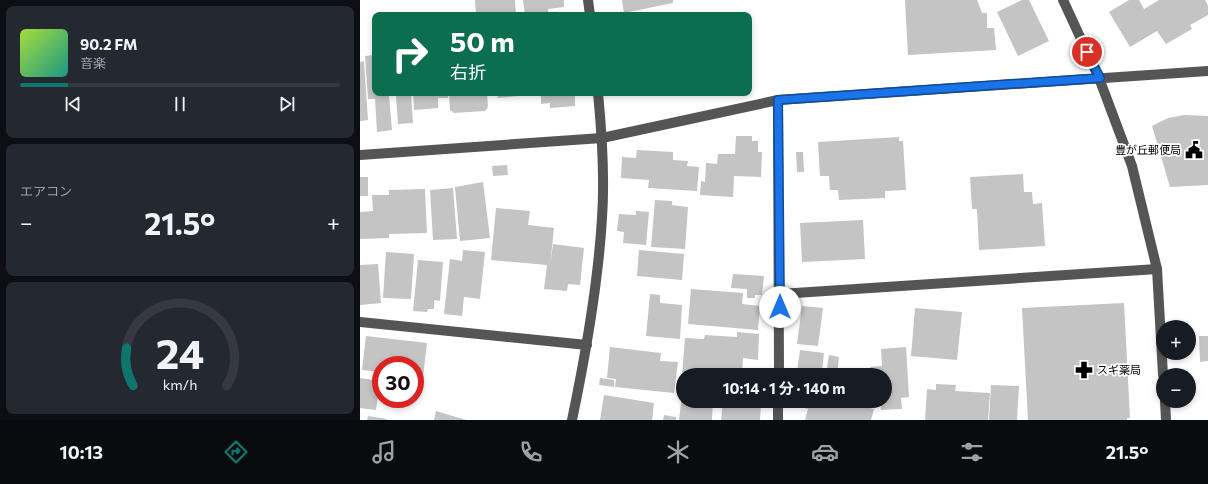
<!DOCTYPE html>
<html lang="ja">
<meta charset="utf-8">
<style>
body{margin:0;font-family:Commissioner,"Noto Sans JP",sans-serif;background:#242831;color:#f1f3f6;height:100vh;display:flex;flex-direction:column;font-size:15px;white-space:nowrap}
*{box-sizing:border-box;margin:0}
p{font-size:13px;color:#9ea1a6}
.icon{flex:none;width:22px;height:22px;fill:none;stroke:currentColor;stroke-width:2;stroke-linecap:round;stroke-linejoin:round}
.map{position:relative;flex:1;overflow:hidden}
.panel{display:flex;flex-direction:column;gap:6px;padding:6px;background:#0d0f14;width:360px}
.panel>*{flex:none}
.top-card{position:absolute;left:12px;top:12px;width:380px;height:84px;border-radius:8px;box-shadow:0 2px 6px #0003;background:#0b6e4f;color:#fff;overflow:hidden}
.buttons{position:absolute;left:796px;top:320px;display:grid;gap:8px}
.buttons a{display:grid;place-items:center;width:40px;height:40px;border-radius:50%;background:#171b24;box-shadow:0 2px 6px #0003;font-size:20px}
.speed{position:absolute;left:12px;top:356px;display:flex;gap:8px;font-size:20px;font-weight:700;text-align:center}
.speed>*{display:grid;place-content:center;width:52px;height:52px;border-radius:50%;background:#171b24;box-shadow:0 2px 6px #0003;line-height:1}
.speed .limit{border:6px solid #d22;background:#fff;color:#111}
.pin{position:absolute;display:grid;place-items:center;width:34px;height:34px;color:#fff;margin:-17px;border:2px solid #fff;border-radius:50%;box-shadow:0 1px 4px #0007}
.me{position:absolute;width:44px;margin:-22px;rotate:0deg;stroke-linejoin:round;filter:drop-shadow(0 0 3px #0008)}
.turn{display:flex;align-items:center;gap:14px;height:84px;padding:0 12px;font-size:18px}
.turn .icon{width:52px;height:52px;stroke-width:2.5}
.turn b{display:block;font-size:28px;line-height:34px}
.big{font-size:30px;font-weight:700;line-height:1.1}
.panel .tile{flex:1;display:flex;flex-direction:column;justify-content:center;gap:6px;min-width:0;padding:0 14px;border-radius:8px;background:#242831}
.panel .dial{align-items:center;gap:0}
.dial svg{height:104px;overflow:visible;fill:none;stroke:#363941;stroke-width:7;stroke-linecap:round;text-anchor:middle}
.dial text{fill:#f1f3f6;stroke:none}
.song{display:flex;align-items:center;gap:12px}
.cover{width:48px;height:48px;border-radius:6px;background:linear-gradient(135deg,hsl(80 70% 55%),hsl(170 70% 35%))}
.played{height:4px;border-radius:2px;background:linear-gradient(90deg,#0f766e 15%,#363941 15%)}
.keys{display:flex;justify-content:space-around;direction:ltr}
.heat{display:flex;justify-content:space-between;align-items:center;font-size:22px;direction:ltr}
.trip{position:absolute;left:316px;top:368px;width:216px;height:40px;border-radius:20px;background:#171b24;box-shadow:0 2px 6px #0003;font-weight:700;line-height:40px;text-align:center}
.dock{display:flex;height:64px;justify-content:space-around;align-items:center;background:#090b0e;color:#9ea1a6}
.dock .icon{width:28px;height:28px}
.dock .on{color:#0f766e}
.dock b{font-size:18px;color:#f1f3f6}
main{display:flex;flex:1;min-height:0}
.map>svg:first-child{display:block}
</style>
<main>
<section class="panel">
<div class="tile">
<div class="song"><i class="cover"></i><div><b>90.2 FM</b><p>音楽</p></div></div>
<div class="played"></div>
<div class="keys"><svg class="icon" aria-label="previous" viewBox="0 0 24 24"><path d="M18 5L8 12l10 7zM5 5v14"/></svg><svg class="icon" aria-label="pause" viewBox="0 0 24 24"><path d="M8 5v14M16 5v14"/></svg><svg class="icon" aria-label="next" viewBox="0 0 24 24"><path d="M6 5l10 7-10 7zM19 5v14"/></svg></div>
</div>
<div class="tile"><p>エアコン</p>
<div class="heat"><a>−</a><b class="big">21.5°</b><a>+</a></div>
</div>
<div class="tile dial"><svg viewBox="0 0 100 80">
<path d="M14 69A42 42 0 1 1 86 69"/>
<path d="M14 69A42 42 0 0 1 9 40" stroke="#0f766e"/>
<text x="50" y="56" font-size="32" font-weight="700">24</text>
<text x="50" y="72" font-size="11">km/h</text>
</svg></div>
</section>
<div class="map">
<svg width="848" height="420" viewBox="0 0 848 420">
<rect width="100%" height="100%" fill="#fff"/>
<g fill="#c4c4c4">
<path d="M115,0H155L156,15H116Z"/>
<path d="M163,0H204V7L188,9L189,15H165Z"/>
<path d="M262,0H313V3L264,13Z"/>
<path d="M545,0H617L622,13H627V28H634L636,50L548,55Z"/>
<path d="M662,0H669L689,41L658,56L637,12Z"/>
<path d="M769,0H779L784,9L799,0H845L848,6V15L830,25L832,29L806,44L797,31L770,47L749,12Z"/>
<path d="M206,12L207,15H190V14Z"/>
<path d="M15,55V93H51L53,123L38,124L36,96H29L32,130L17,132L15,99H8L5,56Z"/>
<path d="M4,61L8,120L0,121V62Z"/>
<path d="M53,93H88V98H78V108L54,110Z"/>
<path d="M89,93H127L128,107L125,111L94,113L90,110Z"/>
<path d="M137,93H215V106L190,108V103L181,104V94L138,98Z"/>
<path d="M824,115L848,116V185L810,187L792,126L808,118Z"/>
<path d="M376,136H392V141H398V152H402L401,177L374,176L373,197L340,195L341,181L345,182L346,163L357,164L358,154H375Z"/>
<path d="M539,137V141H543L546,190L525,191V198L479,200L478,190H470L469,176H460L458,142Z"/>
<path d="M277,150L313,152V160L328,161L327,166L339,167L337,191L288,188L289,180L261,178L262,157L276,158Z"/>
<path d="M436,152H443L444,172H437Z"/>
<path d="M147,165L148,175L133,176L132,166Z"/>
<path d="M663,174L664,192H672L673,204L682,203L685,246L619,250L617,209H612L610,177Z"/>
<rect x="0" y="177" width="8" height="19"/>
<path d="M123,182L130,238L100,241L95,187Z"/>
<path d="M93,188L97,239L73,240L70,190Z"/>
<path d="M65,189L67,233L29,234V238L0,239V212L13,211L12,195H29V190Z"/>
<path d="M295,200L312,201V205L328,207L325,249L291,247Z"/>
<path d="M136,208L170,211L168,225L194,228L190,266L193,244L224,248L220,285L208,284L207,291L184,289L187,265L131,260Z"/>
<path d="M276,211L289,212L286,245L263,243L264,232L257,231L259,214L276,215Z"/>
<path d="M503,220L505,259L442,262L440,223Z"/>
<path d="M103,250L125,252L120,299L104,297L102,316L84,314L90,259L102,261Z"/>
<path d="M279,250L324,254L322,280L277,276Z"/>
<path d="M26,252L54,254L51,299L23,298Z"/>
<path d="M58,260L83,262L80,301L74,300V309H68L67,312L53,311Z"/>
<path d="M18,264L21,303L0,305V265Z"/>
<path d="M373,274L404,276L402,295H395V298H387V289L371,288Z"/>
<path d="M331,289L383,293L382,304L400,306L398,330L328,324Z"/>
<path d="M290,294L300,295V303L322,305L320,339L286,336Z"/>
<path d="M764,303L770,418H767V420H668L662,308Z"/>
<path d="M442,306L463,308L458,346L437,344Z"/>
<path d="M555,308L602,312L597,360L551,356Z"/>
<path d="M377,332L399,334L398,360L383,358L382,375H322L325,338L344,339L345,335L377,337Z"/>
<path d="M6,336L67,343L63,377L55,376V365H21V372L2,370Z"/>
<path d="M839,336H848V361L840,362Z"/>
<path d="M250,347L301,353L300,361L318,362L314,393L255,387L256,379L247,378Z"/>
<path d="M546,347L549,397L541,398L542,409L521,410L520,401H525V375H511L510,367L522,366L521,349Z"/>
<path d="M440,350L464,353L462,371L453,369V374L437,372Z"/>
<path d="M469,355L479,357L477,375H466Z"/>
<path d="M0,378L20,381L16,410L0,408Z"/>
<path d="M240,378L254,380V387L239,385Z"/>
<path d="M576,384L596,385L595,391L630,393L628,420H565L567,389L576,390Z"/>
<path d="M631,385L659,386L657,420H629Z"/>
<path d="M322,394L323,401H353L352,420H319Z"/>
<path d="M244,395L294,403L292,420H240Z"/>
<path d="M363,401H387L386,403L401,404L400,420H361Z"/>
<path d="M443,401H483L514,409L511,420H445L448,409L441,407Z"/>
<path d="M76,411L106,420H74Z"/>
<path d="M304,415L316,417V420H303Z"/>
<path d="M8,416L27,419V420H7Z"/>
</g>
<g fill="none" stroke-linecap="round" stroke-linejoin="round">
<g stroke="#555" stroke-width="10">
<path d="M228,0L230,15"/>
<path d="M703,0L739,78L772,166L797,269L803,375"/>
<path d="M418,100L419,375"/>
<path d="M0,155L242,138L418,100L848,71"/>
<path d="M420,294L797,269"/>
<path d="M0,322L227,345"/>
<path d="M805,401L806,420"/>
<path d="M212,420C226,353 238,286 242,218C245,176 242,134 238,93"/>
<path d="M418,420V401"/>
</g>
</g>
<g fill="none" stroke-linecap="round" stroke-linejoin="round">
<g stroke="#114b97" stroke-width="10">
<path id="route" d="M420,307L418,100L740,78L727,52"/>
</g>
<use href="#route" stroke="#1a73e8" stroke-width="7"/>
</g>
<defs>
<g id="civic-bare" transform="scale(1.38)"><path d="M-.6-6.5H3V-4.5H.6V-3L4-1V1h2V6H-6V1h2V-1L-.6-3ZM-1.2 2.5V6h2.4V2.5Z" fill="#000" stroke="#fff" stroke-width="2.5" paint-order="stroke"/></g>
<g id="pharmacy-bare" transform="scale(1.38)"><path d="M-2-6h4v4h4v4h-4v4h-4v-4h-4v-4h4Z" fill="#000" stroke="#fff" stroke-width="2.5" paint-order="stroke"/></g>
</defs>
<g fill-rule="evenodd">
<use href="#civic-bare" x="834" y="150"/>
<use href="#pharmacy-bare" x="724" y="370"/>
</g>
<g text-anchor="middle" stroke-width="3.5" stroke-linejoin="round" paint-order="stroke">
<g font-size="11" fill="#000" stroke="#fff" text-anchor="end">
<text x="821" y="154">豊が丘郵便局</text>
<text x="737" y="374" text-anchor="start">スギ薬局</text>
</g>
</g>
</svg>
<div class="buttons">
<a>+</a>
<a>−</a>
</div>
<div class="speed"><div class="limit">30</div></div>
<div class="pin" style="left:727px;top:52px;background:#d93025"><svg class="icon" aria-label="arrive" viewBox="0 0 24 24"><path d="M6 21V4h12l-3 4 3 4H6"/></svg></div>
<svg class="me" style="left:420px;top:307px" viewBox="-20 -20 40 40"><circle r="19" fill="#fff"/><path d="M0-13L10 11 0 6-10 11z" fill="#1a73e8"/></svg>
<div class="trip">10:14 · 1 分 · 140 m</div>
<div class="top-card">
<div class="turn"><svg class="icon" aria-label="right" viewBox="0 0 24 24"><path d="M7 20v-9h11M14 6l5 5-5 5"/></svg><div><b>50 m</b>右折</div></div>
</div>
</div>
</main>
<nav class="dock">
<b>10:13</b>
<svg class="icon on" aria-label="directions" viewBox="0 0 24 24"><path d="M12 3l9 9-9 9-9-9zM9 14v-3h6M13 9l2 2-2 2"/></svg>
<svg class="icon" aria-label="music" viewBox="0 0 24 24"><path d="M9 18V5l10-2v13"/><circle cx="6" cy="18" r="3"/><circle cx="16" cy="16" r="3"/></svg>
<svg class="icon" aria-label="phone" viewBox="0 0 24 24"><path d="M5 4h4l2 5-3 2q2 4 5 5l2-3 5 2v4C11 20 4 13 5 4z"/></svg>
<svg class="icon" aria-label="climate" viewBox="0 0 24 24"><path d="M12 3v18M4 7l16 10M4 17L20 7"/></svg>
<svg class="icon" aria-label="car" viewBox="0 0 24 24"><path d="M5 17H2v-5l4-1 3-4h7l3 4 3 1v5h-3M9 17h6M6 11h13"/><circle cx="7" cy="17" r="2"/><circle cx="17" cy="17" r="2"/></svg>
<svg class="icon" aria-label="filters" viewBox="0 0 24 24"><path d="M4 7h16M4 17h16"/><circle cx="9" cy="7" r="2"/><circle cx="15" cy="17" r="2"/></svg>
<b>21.5°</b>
</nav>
